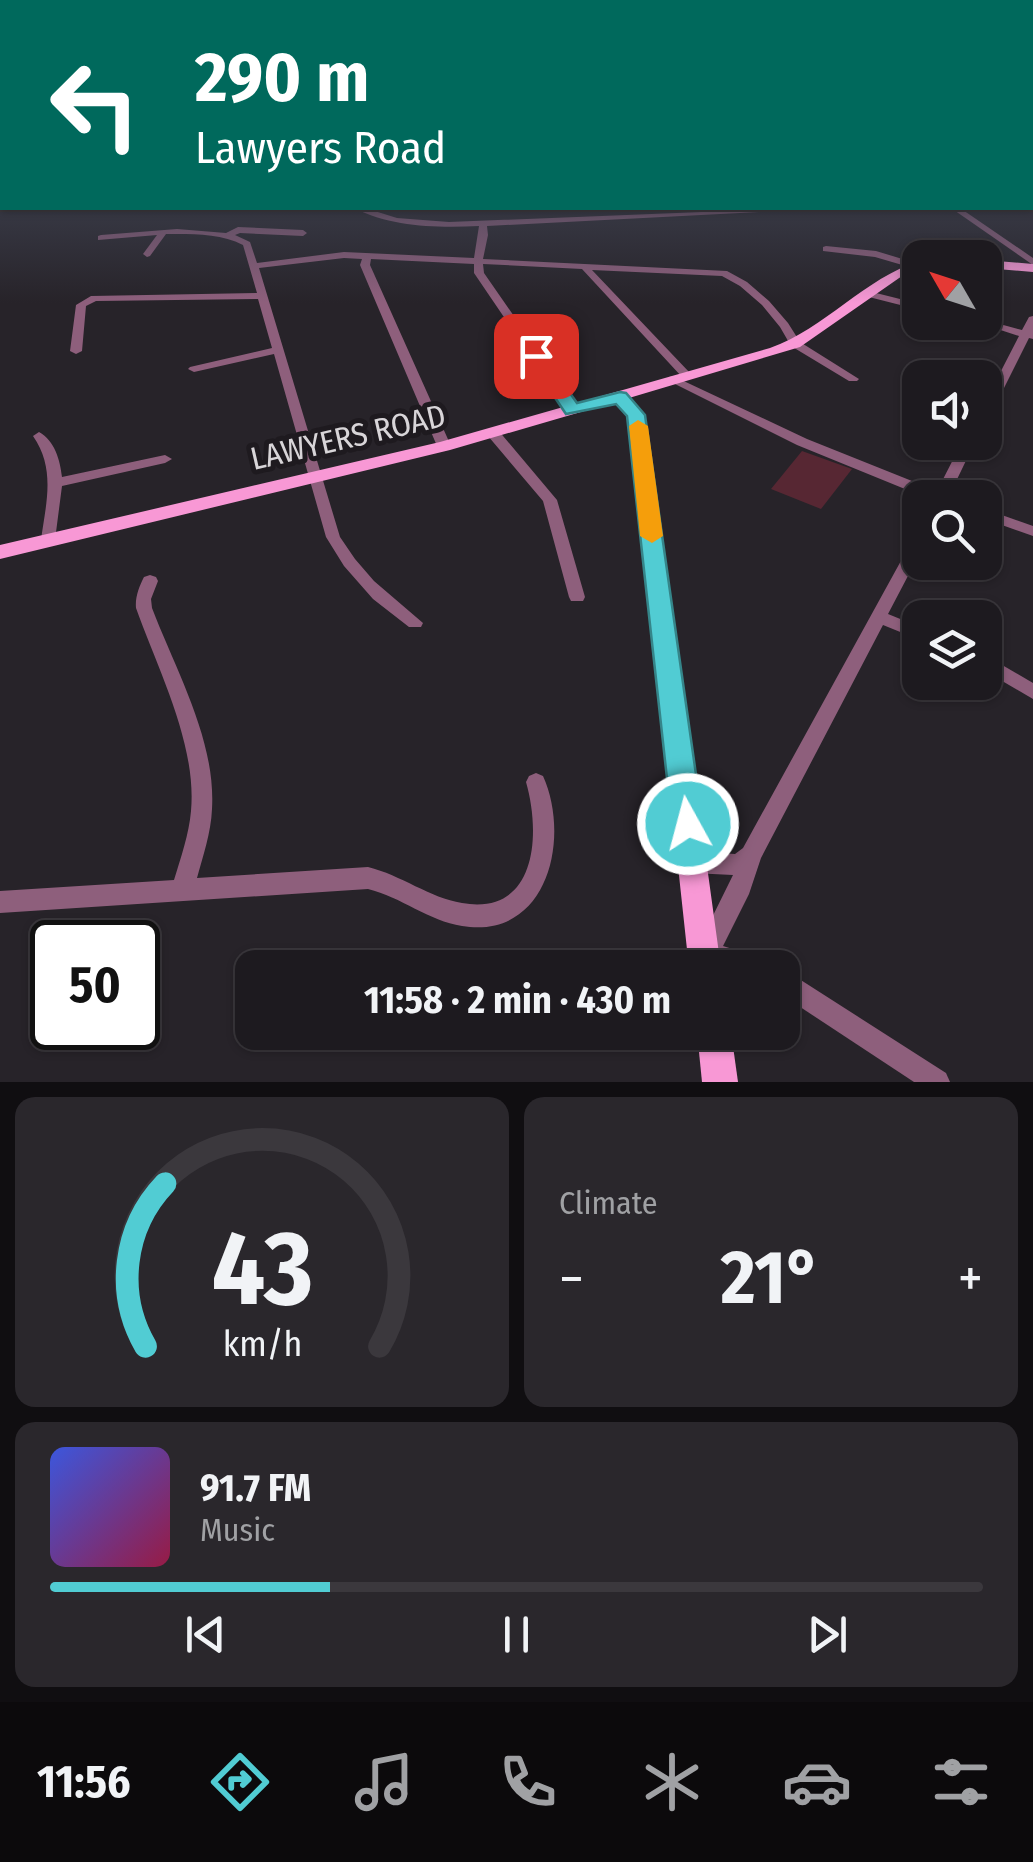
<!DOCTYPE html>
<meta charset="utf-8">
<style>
body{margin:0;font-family:"Fira Sans Condensed",sans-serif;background:#2a272c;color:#f1f3f6;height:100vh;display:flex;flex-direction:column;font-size:38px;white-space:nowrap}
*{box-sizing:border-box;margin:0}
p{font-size:32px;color:#a0a1a4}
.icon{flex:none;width:55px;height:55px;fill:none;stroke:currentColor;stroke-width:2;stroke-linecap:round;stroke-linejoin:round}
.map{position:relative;height:1082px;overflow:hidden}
.side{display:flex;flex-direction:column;gap:15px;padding:15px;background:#100e11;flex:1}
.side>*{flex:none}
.banner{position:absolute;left:0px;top:0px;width:1035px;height:210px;box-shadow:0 2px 8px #0004,0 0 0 2px #3b383d;background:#00695c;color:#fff;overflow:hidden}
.needle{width:65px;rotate:309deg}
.controls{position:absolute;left:902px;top:240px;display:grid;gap:20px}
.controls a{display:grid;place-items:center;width:100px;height:100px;border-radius:20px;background:#1d1a1f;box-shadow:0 2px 8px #0004,0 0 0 2px #3b383d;font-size:50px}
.speed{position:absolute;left:30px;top:920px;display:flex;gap:20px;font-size:50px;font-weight:700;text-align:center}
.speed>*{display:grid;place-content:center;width:130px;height:130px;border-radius:50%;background:#1d1a1f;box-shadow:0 2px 8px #0004,0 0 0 2px #3b383d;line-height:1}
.speed .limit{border:5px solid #111;border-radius:15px;background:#fff;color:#111}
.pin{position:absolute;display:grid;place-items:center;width:85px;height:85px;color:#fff;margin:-42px;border-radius:20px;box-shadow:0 5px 15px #0006}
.me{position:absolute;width:110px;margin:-55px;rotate:353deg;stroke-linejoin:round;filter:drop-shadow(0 0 8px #0008)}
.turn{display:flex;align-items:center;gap:35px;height:210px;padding:0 30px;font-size:45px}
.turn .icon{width:130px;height:130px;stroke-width:2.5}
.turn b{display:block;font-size:70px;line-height:85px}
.big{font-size:75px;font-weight:700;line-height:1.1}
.side .tile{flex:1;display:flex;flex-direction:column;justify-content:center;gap:15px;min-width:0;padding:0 35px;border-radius:20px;background:#2a272c}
.side .dial{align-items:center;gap:0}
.dial svg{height:260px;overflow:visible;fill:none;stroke:#3b383d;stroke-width:7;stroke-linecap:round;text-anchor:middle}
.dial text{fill:#f1f3f6;stroke:none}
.song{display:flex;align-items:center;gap:30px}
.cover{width:120px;height:120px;border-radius:15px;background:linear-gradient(135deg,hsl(230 70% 55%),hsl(340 70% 35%))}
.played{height:10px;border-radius:5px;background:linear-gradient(90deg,#51ccd3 30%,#3b383d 30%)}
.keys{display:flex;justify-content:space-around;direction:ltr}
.heat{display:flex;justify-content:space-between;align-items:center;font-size:55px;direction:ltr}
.side .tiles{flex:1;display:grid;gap:15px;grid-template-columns:1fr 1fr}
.tile:last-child{grid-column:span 2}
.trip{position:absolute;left:235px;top:950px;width:565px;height:100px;border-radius:20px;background:#1d1a1f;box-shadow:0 2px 8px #0004,0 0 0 2px #3b383d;font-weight:700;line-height:100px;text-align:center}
.tabs{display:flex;height:160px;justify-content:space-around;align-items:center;background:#0c0a0c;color:#a0a1a4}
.tabs .icon{width:70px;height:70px}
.tabs .active{color:#51ccd3}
.tabs b{font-size:45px;color:#f1f3f6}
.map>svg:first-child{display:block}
</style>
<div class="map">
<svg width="1033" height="1082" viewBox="0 0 1033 1082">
<rect width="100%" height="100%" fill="#272329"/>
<path fill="#572733" d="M802,451L852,469L821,509L771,489Z"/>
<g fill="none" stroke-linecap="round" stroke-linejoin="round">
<g fill="#8e5f7c" fill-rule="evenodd">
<rect x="1032" y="151" width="1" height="4"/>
<rect x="1032" y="163" width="1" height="4"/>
<rect x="1032" y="196" width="1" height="4"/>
<path d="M0,208H28L0,212Z"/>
<path d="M354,208H365L397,218L449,222L800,208L796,210L487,226L488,235L483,259L727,271L747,282L769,301L788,323L800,342L859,379L857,381H849L791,346L780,327L762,305L740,286L722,276L592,270L690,373V377H682L582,269L483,264L484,273L579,410L573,414L569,413L474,273V264L371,259L370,265L451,446L444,450L437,446L360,265L362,259L344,258L259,268L340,537L355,559L374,581L423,623L421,627H409L373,599L344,566L326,537L274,354L194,372L188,369L190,367L272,348L258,299L96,301L86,306L82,351L76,354L70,351L76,305L91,296L257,293L243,245C220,233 192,234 166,234L150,256L147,257L143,254L157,235L98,240V236L101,235L177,229L226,233L238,227L303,230L307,233L303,236L240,233L235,235L250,242L257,263L344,252L474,258L479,226C437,228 391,227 354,208Z"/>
<path d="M951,208H960L1033,258V265Z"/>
<path d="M826,246L876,251L919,264L920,267L916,269L875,257L823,251V247Z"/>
<path d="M868,291L920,304V310L865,296L863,294Z"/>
<path d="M1033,316V339L1029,338L991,414L985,418V402L1019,336L976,322H985V320L1022,330L1029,317Z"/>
<path d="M673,376L807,439L937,491L962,442H975L948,498H927L797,445L669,381V377Z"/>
<path d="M493,429L498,430L557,500L585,597L583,601H571L569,597L543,501L488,436L487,433Z"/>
<path d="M39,432C55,441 60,460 62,477L165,455L172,459L165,463L62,486L55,540L48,545L41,540C46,503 56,469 33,436Z"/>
<path d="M985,509L1033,526V536L985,519Z"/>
<path d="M920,534V553L888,614L920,627V640L883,625L761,858L749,894L723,946L767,960L771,968L696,966L692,958L696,950L733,875L692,873L684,869L681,862L684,855L692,851L735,854L743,848L913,539Z"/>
<path d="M150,575L156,577L158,581L151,599L152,608C176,671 216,740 212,809C211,833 203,856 197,878L368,867C401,875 430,898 462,903C537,916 541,834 526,782L529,776L536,773L543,776C571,838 548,940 462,926C429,921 401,897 368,889L0,913V891L174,880C181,857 189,834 191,811C197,744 158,670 136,608C135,597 139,587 144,577Z"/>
<path d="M985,655L1033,683V699L985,671Z"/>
<path d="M782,968L946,1073L950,1082H914L782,995Z"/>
</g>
<g fill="#f898d5" fill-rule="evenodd">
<path d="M985,260L1033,264V272L985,268Z"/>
<path d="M920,261V269L902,276L800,347L629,398L646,421L721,968H689L630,421L615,402L450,450L0,559V545L440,442L770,348C825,329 864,278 920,261Z"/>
<path d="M697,1032H731L738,1082H702Z"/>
</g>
</g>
<linearGradient id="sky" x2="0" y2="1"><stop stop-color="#151317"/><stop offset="0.5" stop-color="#414554"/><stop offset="1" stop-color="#414554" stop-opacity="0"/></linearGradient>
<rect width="1033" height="303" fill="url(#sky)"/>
<path fill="#51ccd3" stroke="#358589" stroke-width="2.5" d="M536,350L541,352L577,403L620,392L626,393L645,415L703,824L699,835L688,839L676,835L672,824L627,416L616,404L566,414L527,356Z"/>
<path fill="#f59e0b" d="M638,420L648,426L663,536L652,543L640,536L629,426Z"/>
<g text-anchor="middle" stroke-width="10" stroke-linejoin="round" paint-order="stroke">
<g font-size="32" fill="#d8d5d8" stroke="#1e1a1f">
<text transform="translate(348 437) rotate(-13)" y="11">LAWYERS ROAD</text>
</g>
</g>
</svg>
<div class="controls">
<a><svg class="needle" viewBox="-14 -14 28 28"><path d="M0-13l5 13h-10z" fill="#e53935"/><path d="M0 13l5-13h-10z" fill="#a0a1a4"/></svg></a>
<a><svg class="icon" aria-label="sound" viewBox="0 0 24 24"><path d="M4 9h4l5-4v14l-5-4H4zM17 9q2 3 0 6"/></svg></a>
<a><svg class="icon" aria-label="search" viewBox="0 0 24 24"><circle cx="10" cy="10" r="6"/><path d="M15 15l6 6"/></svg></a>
<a><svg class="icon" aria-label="layers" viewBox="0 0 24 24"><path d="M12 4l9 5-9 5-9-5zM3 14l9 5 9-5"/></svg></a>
</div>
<div class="speed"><div class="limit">50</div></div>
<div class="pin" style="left:536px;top:356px;background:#d93025"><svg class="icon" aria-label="arrive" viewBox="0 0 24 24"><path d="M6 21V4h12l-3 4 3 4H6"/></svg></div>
<svg class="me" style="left:688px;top:824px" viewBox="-20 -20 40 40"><circle r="17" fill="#51ccd3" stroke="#fff" stroke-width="3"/><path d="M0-11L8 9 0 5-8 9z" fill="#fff"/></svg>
<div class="trip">11:58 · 2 min · 430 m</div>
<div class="banner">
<div class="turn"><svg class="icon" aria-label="left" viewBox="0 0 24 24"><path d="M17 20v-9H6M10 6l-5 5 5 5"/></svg><div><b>290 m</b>Lawyers Road</div></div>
</div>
</div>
<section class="side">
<div class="tiles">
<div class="tile dial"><svg viewBox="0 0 100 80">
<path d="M14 69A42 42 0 1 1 86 69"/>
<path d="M14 69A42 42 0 0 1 20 19" stroke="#51ccd3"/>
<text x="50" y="56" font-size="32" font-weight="700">43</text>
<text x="50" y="72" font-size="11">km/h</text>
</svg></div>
<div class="tile"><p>Climate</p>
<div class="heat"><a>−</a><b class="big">21°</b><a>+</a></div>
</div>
<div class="tile">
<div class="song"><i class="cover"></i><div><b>91.7 FM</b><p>Music</p></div></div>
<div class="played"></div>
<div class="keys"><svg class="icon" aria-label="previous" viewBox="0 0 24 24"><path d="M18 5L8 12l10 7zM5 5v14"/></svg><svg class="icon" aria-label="pause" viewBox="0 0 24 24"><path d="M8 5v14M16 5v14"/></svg><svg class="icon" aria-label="next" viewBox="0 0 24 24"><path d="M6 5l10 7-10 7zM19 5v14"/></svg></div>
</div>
</div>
</section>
<nav class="tabs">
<b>11:56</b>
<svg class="icon active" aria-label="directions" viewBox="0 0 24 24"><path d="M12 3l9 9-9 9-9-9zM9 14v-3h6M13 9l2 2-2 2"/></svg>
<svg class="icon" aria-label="music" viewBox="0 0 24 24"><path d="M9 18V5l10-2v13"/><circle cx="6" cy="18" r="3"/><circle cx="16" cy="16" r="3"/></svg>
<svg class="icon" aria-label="phone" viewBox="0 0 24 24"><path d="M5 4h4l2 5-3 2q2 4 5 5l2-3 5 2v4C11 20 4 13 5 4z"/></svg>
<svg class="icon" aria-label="climate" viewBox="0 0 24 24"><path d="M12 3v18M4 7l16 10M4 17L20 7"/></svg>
<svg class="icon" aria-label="car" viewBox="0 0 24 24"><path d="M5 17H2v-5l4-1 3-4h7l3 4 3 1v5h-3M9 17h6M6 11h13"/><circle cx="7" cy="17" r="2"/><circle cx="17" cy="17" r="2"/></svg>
<svg class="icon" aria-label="filters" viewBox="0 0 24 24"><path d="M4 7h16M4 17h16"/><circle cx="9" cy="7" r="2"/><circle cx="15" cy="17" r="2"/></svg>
</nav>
